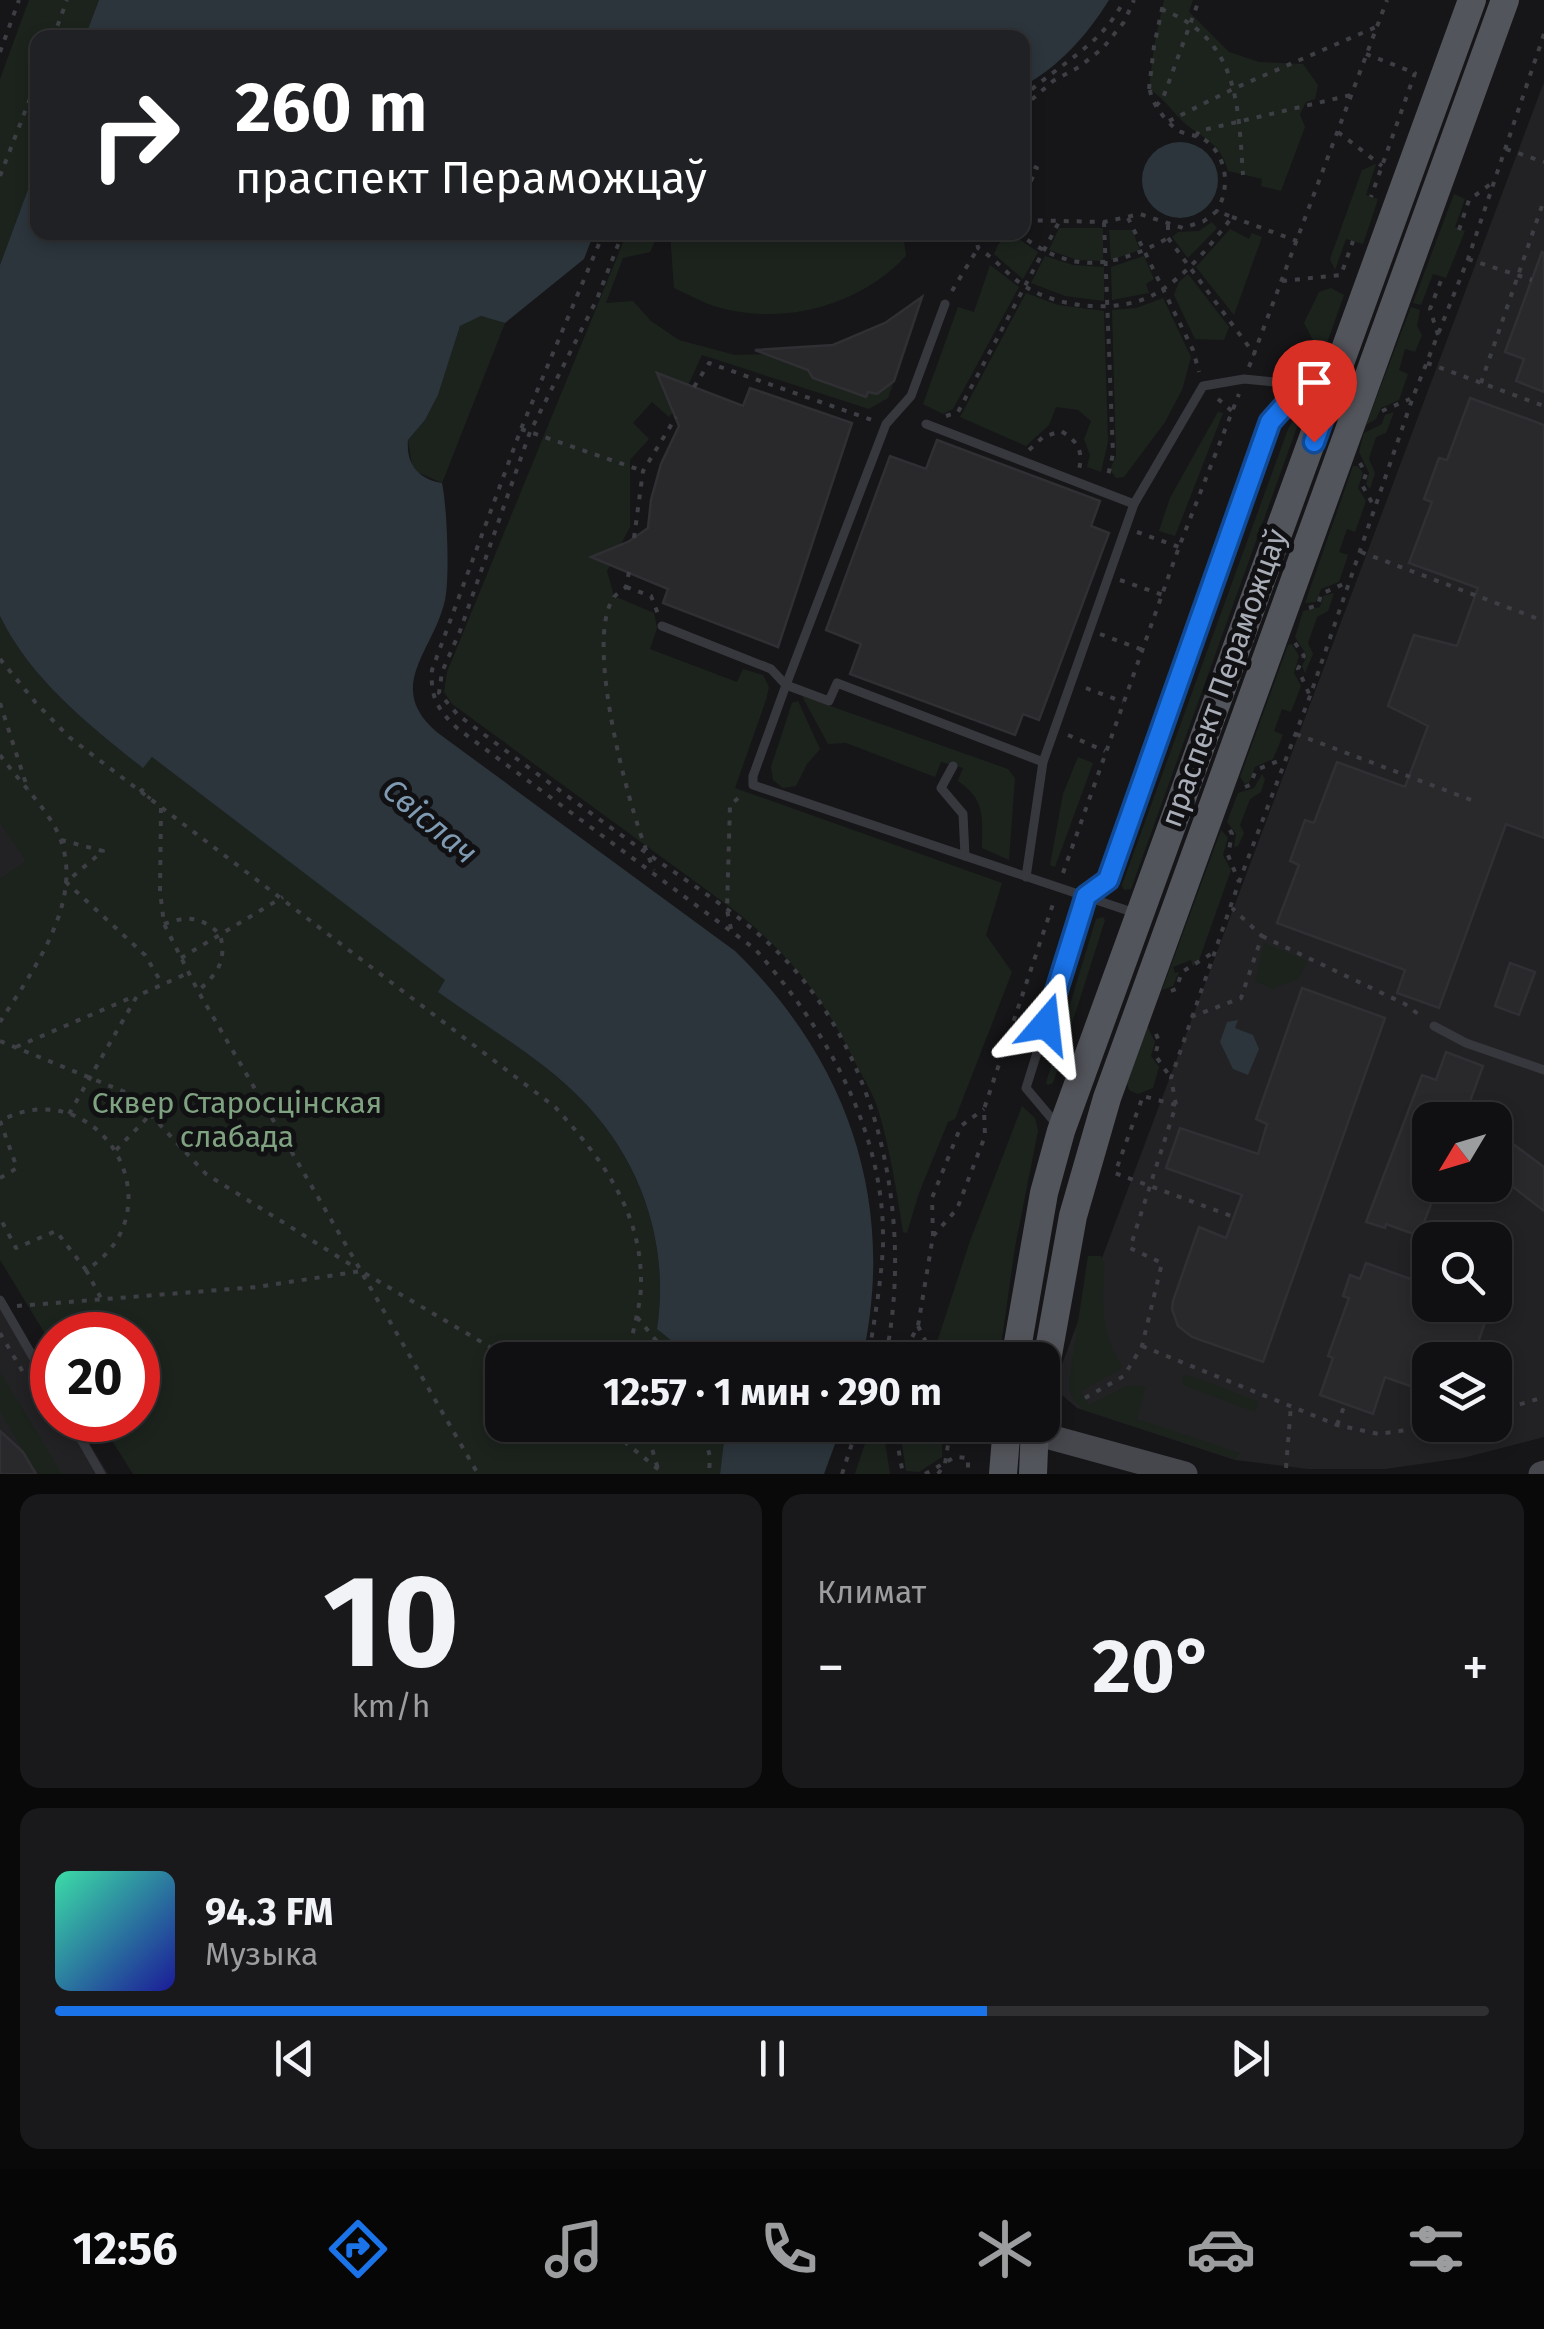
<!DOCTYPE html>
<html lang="ru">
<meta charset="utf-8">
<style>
body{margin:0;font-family:"Fira Sans",sans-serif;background:#19191b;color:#f1f3f6;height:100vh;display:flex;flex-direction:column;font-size:38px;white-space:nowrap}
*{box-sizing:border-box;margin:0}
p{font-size:32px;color:#9c9d9f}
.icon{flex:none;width:55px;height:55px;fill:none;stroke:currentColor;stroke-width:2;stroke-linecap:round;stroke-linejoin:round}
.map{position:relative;height:1474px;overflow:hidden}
.panel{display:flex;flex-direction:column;gap:20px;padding:20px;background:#09090a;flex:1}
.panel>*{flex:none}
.guide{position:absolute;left:30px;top:30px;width:1000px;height:210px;border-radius:20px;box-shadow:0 5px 15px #0003,0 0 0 2px #303032;background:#202124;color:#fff;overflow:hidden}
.needle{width:65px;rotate:232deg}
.fabs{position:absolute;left:1412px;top:1102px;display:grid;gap:20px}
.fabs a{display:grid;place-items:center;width:100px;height:100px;border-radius:20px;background:#101012;box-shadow:0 5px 15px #0003,0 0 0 2px #303032;font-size:50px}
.speed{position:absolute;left:30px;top:1312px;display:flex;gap:20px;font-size:50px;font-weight:700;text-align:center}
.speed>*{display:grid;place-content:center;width:130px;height:130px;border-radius:50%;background:#101012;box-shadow:0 5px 15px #0003,0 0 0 2px #303032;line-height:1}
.speed .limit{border:15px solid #d22;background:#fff;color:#111}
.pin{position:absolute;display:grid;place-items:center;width:85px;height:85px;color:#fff;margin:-102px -42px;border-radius:50% 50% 50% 0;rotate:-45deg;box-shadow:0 0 10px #0007}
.pin .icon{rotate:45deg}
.me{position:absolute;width:110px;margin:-55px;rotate:17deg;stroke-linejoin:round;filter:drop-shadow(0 0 8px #0008)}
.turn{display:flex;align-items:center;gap:35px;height:210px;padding:0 40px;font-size:45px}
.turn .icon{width:130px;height:130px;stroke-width:2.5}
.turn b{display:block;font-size:70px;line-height:85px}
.big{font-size:75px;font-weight:700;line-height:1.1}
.panel .card{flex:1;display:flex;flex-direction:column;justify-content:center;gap:15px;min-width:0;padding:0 35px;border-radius:20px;background:#19191b}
.panel .dial{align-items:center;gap:0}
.dial b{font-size:130px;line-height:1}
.song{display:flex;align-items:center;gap:30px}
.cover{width:120px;height:120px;border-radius:15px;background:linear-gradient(135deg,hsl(160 70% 55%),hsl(240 70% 35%))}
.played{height:10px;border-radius:5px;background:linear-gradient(90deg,#1a73e8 65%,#303032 65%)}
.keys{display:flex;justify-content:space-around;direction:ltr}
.heat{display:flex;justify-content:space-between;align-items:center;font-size:55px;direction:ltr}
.panel .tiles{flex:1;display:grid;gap:20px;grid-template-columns:1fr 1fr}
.card:last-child{grid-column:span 2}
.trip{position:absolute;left:485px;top:1342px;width:575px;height:100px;border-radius:20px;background:#101012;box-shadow:0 5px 15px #0003,0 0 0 2px #303032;font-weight:700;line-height:100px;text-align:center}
.dock{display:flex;height:160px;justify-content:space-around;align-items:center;background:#060607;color:#9c9d9f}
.dock .icon{width:70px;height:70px}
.dock .current{color:#1a73e8}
.dock b{font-size:45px;color:#f1f3f6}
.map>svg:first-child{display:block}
</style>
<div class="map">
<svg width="1544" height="1474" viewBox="0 0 1544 1474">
<rect width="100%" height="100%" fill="#161618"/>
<g fill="#222225" fill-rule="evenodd">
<path d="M1544,82V1437L1463,1458L1385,1469H1308L1235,1460L1077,1408L1062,1395L1058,1375ZM1430,1120H1495V1185H1430ZM1430,1240H1495V1305H1430ZM1430,1360H1495V1425H1430Z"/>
<path d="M0,822L27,861L0,879Z"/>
<path d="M0,1297L52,1383V1420H75L108,1474H0Z"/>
</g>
<g fill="#1c231d">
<path d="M29,0H99L85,37L38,38L37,165L0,265V79Z"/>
<path d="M1164,0H1193L1189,12L1229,52L1259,62L1303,64L1318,85L1315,99L1306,102L1300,114L1305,127L1281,191L1261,186L1262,179L1228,171C1222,148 1210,141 1192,129C1176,118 1167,100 1149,89L1154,46Z"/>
<path d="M1376,164L1366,195L1378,199L1363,244L1346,239L1335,270L1330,259L1362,170Z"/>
<path d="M1454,194L1465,199L1455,227L1465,231L1446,278L1433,274L1421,305L1413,303Z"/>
<path d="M1212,222L1217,228L1188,258L1172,237L1178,232L1199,231Z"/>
<path d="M1059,228H1103V261L1077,260L1049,250Z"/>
<path d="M1230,229L1249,239L1252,233L1262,237L1234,315L1196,267Z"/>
<path d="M1109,230H1132L1140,250L1111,260Z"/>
<path d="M627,233H659L650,252L623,258L606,303L633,301L651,321L679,340L735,355L776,354L808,370L813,378L865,397L868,392L877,394L894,381L888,398L869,409L702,355L679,405L669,417L652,402L633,423L649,439L630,460V527L607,571L614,596L654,613L657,628L650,649L737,682L743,669L763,675L769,687L766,700L735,788L1002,883L986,935L1012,972L955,1119L948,1122L919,1193L907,1233L903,1232C897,1192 890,1151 879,1112C874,1095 864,1079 856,1064C823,997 792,957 734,910L452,704L444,692L447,672Z"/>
<path d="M670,233H903L906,256C859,306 784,326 717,307C703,303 688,294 674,288Z"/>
<path d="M1010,233L1038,252L1023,279L994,254L998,245Z"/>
<path d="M1045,256L1073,265L1104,267V301L1065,296L1031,283Z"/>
<path d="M1144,256L1154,279L1146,284L1149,293L1112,300L1111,267Z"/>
<path d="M990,265L1019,287L953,409L943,414L923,404L958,307L974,312Z"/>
<path d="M1188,274L1229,327L1224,340L1195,339L1174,295L1179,282Z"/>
<path d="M1331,288L1344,295L1326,346L1317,348L1304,323L1319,292Z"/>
<path d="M1026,293L1058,305L1104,311L1108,442L1101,472L1087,467L1090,455L1084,439L1091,421L1078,410L1056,407L1049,425L1026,446L960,417Z"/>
<path d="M1163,298L1191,357L1182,390L1165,422L1124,477L1116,478L1110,470L1116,456L1112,310L1136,308Z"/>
<path d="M1411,307L1420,310L1417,326L1422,335L1415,352L1405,349L1399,370L1408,374L1399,400L1381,408L1376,419L1366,425Z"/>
<path d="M481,316L505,323L442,483L417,472L412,465L408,440L425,420L438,395L460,326Z"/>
<path d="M1218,412L1223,413L1175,536L1159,531L1170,498Z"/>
<path d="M1394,412L1386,433L1376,437L1369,459L1375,473L1370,489L1366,484L1369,473L1359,452L1364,433L1382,424L1385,415Z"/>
<path d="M1296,415L1301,416L1131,889L1124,890L1122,885L1288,429Z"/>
<path d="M1353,466H1358L1363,473L1358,488L1366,501L1355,532L1347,529L1339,552L1348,555L1339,582L1321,589L1316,602L1305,603Z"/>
<path d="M1334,593L1328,611L1317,617L1308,643L1313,654L1305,673L1302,666L1307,656L1295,637L1303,611L1320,607L1323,596Z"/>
<path d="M0,616C31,680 88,725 143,767L152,757L446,980L439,992C485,1026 539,1057 580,1098C641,1160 670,1244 657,1329L695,1360H502V1425H726L720,1474H133L99,1420H138V1335H52V1345L0,1260V879L26,861L0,822Z"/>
<path d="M1292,644L1299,656L1294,673L1301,686L1291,712L1282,709L1274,731L1283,735L1273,759L1255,767L1249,783L1245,784L1240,777L1288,645Z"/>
<path d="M802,696L1008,769L1015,778L1009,860L982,848C982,817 986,800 958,781L963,768L941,762L935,777L846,743L828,744Z"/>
<path d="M798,701L820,749L807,764L796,786L783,788L773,780L771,767L792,703Z"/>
<path d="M1078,757L1093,763L1055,867L1050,865L1063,794Z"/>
<path d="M1262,774L1265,779L1261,792L1250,799L1240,825L1244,833L1238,846L1234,847L1236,834L1227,822L1238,793L1254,788Z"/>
<path d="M1221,830L1228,838L1223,855L1231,870L1198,963L1193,966L1191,960L1173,967L1175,973L1179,972L1173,986L1162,990Z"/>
<path d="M1103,917L1105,920L1053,1083L1048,1085L1046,1083L1096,919Z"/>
<path d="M1264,943L1308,961L1298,979L1273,989L1255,981Z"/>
<path d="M1147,1026L1155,1042L1151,1056L1159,1067L1153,1088L1138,1094L1129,1090L1127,1083Z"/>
<path d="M1022,1106L1035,1118L1038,1131L1015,1247L999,1360H944L936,1345L970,1241Z"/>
<path d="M1088,1256H1101L1105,1263C1102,1301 1100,1332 1122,1366L1120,1370L1081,1391L1089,1405L1128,1385L1146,1387L1137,1419L1240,1453L1235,1459L1084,1410C1073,1401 1068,1395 1069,1381Z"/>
<path d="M0,1371L62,1474H36L0,1411Z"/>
<path d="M1183,1375L1192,1376L1259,1402L1255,1412L1188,1387L1182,1383Z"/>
<path d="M871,1425H879L883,1429L890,1474H855Z"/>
<path d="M899,1425L942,1443V1457L919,1472L906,1471Z"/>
</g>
<g fill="#2c353c">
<path d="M99,0H1109C1088,34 1058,68 1023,86L1022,38L85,37Z"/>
<circle cx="1180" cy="180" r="38"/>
<path d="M37,165L38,232L594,233L584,259L505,323L481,316L460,326L438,395L425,420L408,440C406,464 418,479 442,483C447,505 450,578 445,600C434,651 383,687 438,733L735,951C849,1062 897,1204 862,1360H695L657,1329C670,1244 641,1159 580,1098C539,1057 485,1026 438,992L445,980L152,757L143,768C89,725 31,680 0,616V265Z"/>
<path d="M1238,1020L1235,1028L1253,1035L1259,1049L1248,1075L1233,1069L1220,1042L1227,1022Z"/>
<path d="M726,1425H842L824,1474H720Z"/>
</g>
<g fill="#29292c" stroke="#303034" stroke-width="2.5">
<path d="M1542,252L1544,253V392L1516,381L1524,359L1505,352Z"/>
<path d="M922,297L894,381L877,394L868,392L866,397L813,378L808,370L755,350L833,345L885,323Z"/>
<path d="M657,373L743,406L750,388L852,423L778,647L663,603L668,589L591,557L628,542L648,528L651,500L661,464L679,426Z"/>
<path d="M1470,398L1544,425V838L1506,824L1439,1008L1397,993L1405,970L1277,923L1299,865L1290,861L1305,820L1314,823L1337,762L1405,787L1428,726L1388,706L1414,635L1457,646L1478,588L1409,563L1432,502L1424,499L1439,458L1447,460Z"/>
<path d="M937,440L1100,501L1091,526L1109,533L1039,720L1023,714L1015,735L850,674L861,644L826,630L890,456L926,469Z"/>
<path d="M1510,963L1535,972L1519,1015L1495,1006Z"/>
<path d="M1302,988L1385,1018L1263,1362L1192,1337L1178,1326L1172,1309L1173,1301L1199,1227L1226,1238L1242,1195L1166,1168L1180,1128L1258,1154L1267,1124L1256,1119Z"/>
<path d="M1446,1052L1483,1066L1463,1120H1430V1185H1438L1419,1236L1386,1224L1385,1228L1366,1222L1422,1075L1436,1080Z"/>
<path d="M1509,1141L1544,1167V1211L1495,1173V1159Z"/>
<path d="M1366,1263L1430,1286V1305H1491L1472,1360H1430V1393L1385,1377L1373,1414L1320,1395L1333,1358L1328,1356L1349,1298L1343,1296L1350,1275L1360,1279Z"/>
<path d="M0,1431L23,1452L36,1474H0Z"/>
</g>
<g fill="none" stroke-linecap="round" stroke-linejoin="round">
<g stroke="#3d3f44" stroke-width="4" stroke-dasharray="5 8" stroke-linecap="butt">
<path d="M1161,9C1239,39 1238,104 1243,175"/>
<path d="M53,38L67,0"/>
<path d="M0,52L19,0"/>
<path d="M1366,54L1415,73L1371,197"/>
<path d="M1149,89L1154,46L1164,0"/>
<path d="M1150,90C1152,104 1165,120 1176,129C1183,135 1196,134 1205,140C1228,157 1230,188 1217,211"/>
<path d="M1022,98C1057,65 1103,45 1124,0"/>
<path d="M1156,106L1163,98L1199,0"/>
<path d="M1022,108L1053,81L1079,67L1103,48L1124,22L1134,0"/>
<path d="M1169,121L1235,88L1376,27"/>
<path d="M1338,132L1382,166"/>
<path d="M1196,136L1199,131L1351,95"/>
<path d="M1506,149L1544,162"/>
<path d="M1022,161L1037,168L1022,199"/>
<path d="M0,176L38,78"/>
<path d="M1232,217L1297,241"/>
<path d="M1128,218L1193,350L1199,372"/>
<path d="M1104,222L1113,454L1107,480"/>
<path d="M1168,225V238L1255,355"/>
<path d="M1459,230L1469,200L1492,183"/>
<path d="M604,232L521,429L432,670C430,697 438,710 457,728L755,949C827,1030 886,1134 883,1246C881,1284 874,1322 868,1360"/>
<path d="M623,232L597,299L530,432L460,631L442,672L439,693L458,715C521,762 584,809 648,854C698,889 751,921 792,967C883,1068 913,1229 885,1360"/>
<path d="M976,232L978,248C996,259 1008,276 1026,287C1059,308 1120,314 1155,294C1185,277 1212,244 1232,217L1217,211L1204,221L1183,228L1140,214L1104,222L1022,220"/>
<path d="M1017,232C1070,275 1112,269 1168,238"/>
<path d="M1468,259L1532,280"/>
<path d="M1282,281L1341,275L1353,241"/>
<path d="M952,291L978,248"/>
<path d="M1438,335L1430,309L1442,278"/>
<path d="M1427,363L1544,406"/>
<path d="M1249,367L1387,0"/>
<path d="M1481,383L1544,200"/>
<path d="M694,387L709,363L872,420"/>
<path d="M1218,399L1234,413"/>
<path d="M1382,411L1410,399"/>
<path d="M946,416L958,412L1060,220"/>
<path d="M521,429L643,471"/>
<path d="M1029,450L1043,437L1061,431C1076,440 1084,450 1079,469"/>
<path d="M1360,463L1366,474L1362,485L1375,508"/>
<path d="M1137,532L1179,547"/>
<path d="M634,538L643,471L676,417"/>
<path d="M1361,552L1541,620"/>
<path d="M629,572L626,587C625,588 614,596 614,597C582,642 632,821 654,870"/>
<path d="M1120,580L1163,595"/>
<path d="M626,587L651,596L658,614"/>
<path d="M1309,608L1318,605L1321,594L1348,582"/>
<path d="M1100,634L1143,650"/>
<path d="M1295,643L1304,656L1298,669L1310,696"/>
<path d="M0,659L36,703L69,737L555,1107C601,1158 642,1211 641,1284C641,1309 630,1335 629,1360"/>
<path d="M1086,688L1123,702"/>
<path d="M0,703L28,790"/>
<path d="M1296,734L1474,801"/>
<path d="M1068,735L1105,751"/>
<path d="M0,755C15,776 34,795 48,816C97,885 37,964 0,1022"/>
<path d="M1245,787L1250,785L1256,770L1283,759"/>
<path d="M140,792L142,790L150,796L148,799"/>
<path d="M161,808L160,891L164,924L198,991L361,1271L512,1360"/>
<path d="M1230,830L1232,834L1228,855L1239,882"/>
<path d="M61,840L103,851L66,882L145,955L161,982"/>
<path d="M1063,873L1179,547L1239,394"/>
<path d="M164,924C188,915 201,917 220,934C227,961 218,973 198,991"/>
<path d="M731,929L727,910L730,805L742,795"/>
<path d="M1262,936L1405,1004L1422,1017"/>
<path d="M181,958L283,897"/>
<path d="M1171,991L1176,989L1182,972L1214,952"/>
<path d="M1191,1017L1241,998L1262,936L1232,908"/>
<path d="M1156,1034L1159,1041L1155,1055L1171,1078"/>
<path d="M0,1041L132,1095L206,1174L356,1268"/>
<path d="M16,1047L135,996"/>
<path d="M1176,1105L1143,1096L1115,1173L1234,1217"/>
<path d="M69,1114L137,996L186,974"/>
<path d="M116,1150L151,1114"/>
<path d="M0,1178L17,1168L0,1121C99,1068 182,1210 86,1270L56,1231L16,1248L0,1218"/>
<path d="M933,1236L932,1198L961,1126L984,1109"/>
<path d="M86,1270L102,1300"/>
<path d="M363,1275L478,1474"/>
<path d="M17,1306L257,1287L361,1271"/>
<path d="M637,1317L672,1360"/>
<path d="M918,1326L935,1360"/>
<path d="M0,1333L23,1372"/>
<path d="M1142,1346L1337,1425L1379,1434L1440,1425"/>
<path d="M900,1360L918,1326L933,1236L957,1209L985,1136L984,1109L1054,901"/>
<path d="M39,1397L57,1428"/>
<path d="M1085,1398L1124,1376L1142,1346L1162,1263L1130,1248L1176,1105L1171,1078L1239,882L1310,696L1413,397L1468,259L1544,34"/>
<path d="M1495,1412L1544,1397"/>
<path d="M604,1425L664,1474"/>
<path d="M645,1425L658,1469"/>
<path d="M702,1425L710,1457L709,1474"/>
<path d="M894,1425L903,1474"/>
<path d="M935,1425L950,1431L984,1434"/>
<path d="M1337,1425L1345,1404"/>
<path d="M1286,1468L1291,1405"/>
<path d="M842,1474L858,1425"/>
<path d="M925,1474L955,1457L968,1458V1474"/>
<path d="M938,1474L945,1464L951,1425"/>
</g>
<g stroke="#37383d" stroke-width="9">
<path d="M945,304L911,396L886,424L786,685L829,701L837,683L1043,762"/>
<path d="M926,424L1134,504"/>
<path d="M662,626L771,669L786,685L753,776V785L1135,913"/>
<path d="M953,766L941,788L963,814L965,856"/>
<path d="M1026,877L1043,762L1134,504L1203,386L1244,379L1296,384L1297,392"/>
<path d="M1434,1026L1466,1043L1544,1070"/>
<path d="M1058,1126L1026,1088L1086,897L1108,880L1270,422L1297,392L1329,375"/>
<path d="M0,1300L52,1390"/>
<path d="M70,1420L101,1474"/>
</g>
<g stroke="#45474d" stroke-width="25">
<path d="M1017,1428L1185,1474"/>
<path d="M1541,1474L1544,1473"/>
</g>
<g stroke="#53555c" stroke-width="28">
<path d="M1015,1360L1044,1193L1061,1131L1472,0"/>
<path d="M1042,1388L1073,1216L1107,1098L1505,0"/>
<path d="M1003,1474L1007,1425"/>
<path d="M1033,1474L1035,1425"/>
</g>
</g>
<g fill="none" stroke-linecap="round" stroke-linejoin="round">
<g stroke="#114b97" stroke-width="25">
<path id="route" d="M1046,1024L1086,896L1108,880L1270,422L1297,392L1340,369L1314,442"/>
</g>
<use href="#route" stroke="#1a73e8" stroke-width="18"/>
</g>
<g text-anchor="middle" stroke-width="10" stroke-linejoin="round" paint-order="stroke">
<g font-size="30" fill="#a8adb8" stroke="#111113">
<text transform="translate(1224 678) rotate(-70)" y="10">праспект Пераможцаў</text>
</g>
<g font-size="30" fill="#7fa381" stroke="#111113">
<text x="237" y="1113">Сквер Старосцінская<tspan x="237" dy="34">слабада</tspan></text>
</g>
<g font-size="32" font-style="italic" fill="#7f9bb3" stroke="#111113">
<text transform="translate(430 821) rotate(40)" y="11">Свіслач</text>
</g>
</g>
</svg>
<div class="fabs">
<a><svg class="needle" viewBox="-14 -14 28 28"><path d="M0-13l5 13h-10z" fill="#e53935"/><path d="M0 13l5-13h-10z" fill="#9c9d9f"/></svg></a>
<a><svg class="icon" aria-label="search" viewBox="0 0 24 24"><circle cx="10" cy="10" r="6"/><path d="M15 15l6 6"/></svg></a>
<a><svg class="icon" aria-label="layers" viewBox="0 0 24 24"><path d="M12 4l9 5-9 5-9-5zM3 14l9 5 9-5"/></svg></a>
</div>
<div class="speed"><div class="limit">20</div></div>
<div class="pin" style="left:1314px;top:442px;background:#d93025"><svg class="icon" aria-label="arrive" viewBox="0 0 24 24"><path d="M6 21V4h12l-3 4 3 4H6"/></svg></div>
<svg class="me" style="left:1046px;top:1024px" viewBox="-20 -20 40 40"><path d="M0-17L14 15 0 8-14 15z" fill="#1a73e8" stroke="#fff" stroke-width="4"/></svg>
<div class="trip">12:57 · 1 мин · 290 m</div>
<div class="guide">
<div class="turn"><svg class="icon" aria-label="right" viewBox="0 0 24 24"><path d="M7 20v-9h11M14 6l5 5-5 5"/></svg><div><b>260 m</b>праспект Пераможцаў</div></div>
</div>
</div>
<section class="panel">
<div class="tiles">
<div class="card dial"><b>10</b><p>km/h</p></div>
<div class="card"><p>Климат</p>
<div class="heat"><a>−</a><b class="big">20°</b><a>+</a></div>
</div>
<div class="card">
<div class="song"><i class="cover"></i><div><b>94.3 FM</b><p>Музыка</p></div></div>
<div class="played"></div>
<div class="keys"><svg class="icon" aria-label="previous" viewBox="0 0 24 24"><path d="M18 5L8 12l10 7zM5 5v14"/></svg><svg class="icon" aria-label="pause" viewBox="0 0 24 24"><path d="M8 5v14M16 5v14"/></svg><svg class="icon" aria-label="next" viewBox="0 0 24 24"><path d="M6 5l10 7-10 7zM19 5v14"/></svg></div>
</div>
</div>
</section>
<nav class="dock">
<b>12:56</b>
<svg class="icon current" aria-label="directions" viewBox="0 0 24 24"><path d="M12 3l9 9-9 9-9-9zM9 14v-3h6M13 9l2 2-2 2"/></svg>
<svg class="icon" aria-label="music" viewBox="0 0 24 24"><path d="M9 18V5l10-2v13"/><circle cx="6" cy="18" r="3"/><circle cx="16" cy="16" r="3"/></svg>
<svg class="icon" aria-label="phone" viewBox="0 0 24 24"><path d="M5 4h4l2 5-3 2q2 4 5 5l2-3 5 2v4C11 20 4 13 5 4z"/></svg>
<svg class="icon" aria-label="climate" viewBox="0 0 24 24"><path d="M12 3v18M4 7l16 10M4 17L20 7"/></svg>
<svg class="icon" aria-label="car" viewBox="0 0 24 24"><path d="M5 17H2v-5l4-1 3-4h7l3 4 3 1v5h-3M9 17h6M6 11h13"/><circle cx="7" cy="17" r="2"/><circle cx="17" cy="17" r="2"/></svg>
<svg class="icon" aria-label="filters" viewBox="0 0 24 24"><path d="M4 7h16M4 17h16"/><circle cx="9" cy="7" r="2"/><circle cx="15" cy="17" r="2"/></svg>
</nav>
